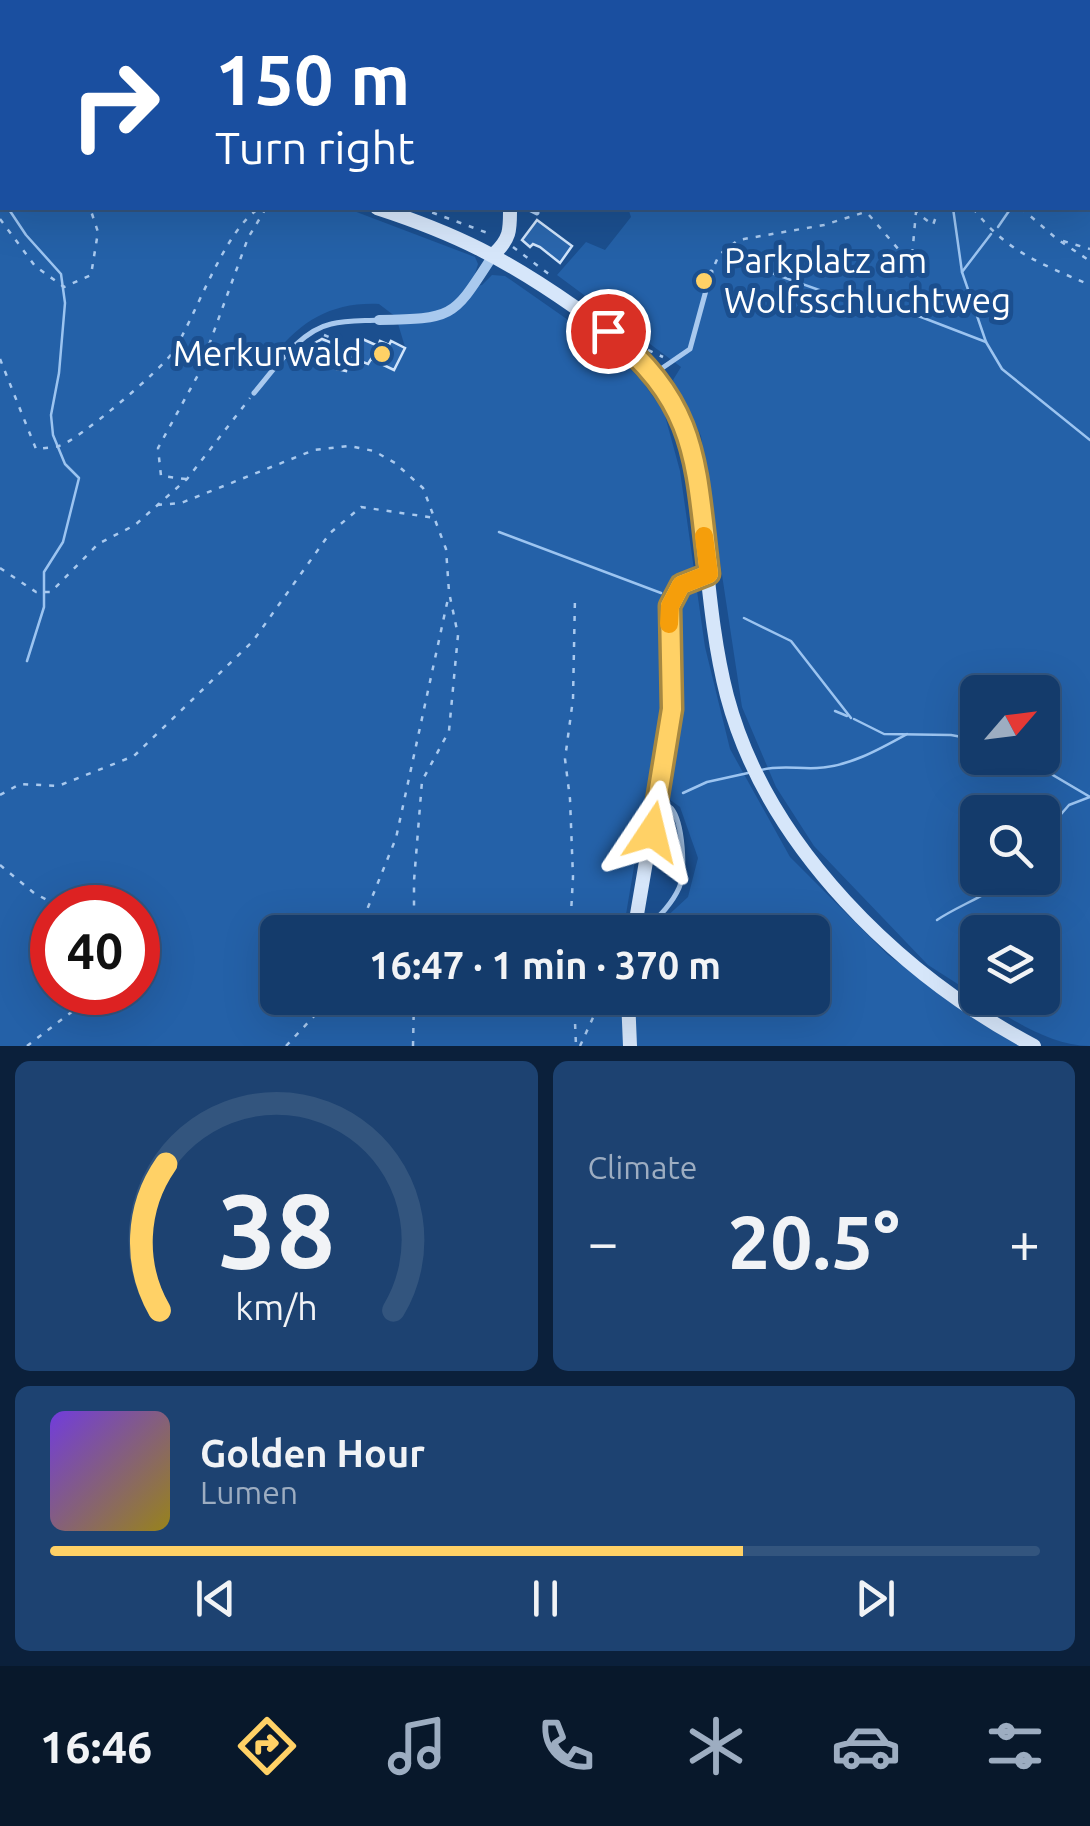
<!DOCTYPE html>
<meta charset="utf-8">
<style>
body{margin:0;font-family:Ubuntu,sans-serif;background:#1d4271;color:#f1f3f6;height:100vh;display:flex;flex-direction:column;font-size:38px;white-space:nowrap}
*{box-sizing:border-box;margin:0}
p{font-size:32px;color:#9dadc1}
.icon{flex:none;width:55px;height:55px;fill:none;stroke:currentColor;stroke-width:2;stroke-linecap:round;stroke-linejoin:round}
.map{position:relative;height:1046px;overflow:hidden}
.panel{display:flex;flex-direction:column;gap:15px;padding:15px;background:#0b203b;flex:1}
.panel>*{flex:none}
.top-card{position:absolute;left:0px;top:0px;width:1090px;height:210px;box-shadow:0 10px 40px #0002,0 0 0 2px #33557e;background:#1a4fa0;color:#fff;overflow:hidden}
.needle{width:65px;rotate:62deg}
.fabs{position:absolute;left:960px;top:675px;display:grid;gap:20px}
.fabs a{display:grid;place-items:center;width:100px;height:100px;border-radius:15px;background:#143b6b;box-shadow:0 10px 40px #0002,0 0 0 2px #33557e;font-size:50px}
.speed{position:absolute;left:30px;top:885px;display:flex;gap:20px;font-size:50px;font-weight:700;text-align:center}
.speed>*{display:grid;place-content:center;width:130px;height:130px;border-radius:50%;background:#143b6b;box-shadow:0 10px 40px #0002,0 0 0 2px #33557e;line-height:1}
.speed .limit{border:15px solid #d22;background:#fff;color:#111}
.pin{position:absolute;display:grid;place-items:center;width:85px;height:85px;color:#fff;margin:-42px;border:5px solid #fff;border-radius:50%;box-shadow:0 2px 10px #0007}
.me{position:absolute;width:110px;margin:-55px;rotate:10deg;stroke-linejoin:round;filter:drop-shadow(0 0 8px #0008)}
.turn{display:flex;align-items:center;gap:35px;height:210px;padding:0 50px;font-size:45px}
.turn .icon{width:130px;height:130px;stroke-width:2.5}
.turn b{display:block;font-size:70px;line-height:85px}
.big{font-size:75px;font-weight:700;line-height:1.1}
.panel .widget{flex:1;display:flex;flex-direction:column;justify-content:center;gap:15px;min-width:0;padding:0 35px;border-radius:15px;background:#1d4271}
.panel .dial{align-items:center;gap:0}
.dial svg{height:260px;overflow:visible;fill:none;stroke:#33557e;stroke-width:7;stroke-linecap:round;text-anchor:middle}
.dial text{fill:#f1f3f6;stroke:none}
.song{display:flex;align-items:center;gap:30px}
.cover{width:120px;height:120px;border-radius:15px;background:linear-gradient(135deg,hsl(260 70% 55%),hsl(50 70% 35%))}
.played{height:10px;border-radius:5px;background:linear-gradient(90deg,#ffd166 70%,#33557e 70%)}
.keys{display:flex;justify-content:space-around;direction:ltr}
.heat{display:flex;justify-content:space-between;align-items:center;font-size:55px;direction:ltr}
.panel .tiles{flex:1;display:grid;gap:15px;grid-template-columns:1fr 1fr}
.widget:last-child{grid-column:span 2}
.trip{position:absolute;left:260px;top:915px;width:570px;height:100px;border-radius:15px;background:#143b6b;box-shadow:0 10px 40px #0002,0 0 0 2px #33557e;font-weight:700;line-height:100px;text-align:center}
.menu{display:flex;height:160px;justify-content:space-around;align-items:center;background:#08182b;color:#9dadc1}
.menu .icon{width:70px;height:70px}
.menu .selected{color:#ffd166}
.menu b{font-size:45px;color:#f1f3f6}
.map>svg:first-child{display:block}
</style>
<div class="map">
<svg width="1090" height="1046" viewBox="0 0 1090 1046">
<rect width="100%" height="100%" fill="#1b4f8f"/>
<g fill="#2461a8" fill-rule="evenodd">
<path d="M0,0L159,2H2V208H346L475,257L478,264L471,287L482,285L492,275L505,276L614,352L642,381L664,412L680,471L705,647L730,749L790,857L888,955L990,1029L1022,1046H0ZM379,304L396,317L405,347L394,370L371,359L368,364L346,371L307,359L299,367L275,354C302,320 333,302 379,304ZM648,784L680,807L698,858L688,897L650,932H812V998H278V932H623ZM52,908H138V992H52Z"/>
<path d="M675,0H1090V1046C1050,1046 1011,1019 978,998H1042V932H978V997L928,965L814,846L776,787L742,707L701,436L673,380L681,367L557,275L586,242L605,250L631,217L628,208H1088V2ZM978,692H1042V758H978ZM978,812H1042V878H978Z"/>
</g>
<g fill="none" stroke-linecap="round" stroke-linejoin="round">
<g stroke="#9cc4f0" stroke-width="2.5">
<path d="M928,0L931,2"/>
<path d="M0,195L2,199"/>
<path d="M8,208L26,235L61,274L65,303L59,373L51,415L53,435L65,464L79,478L63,542L44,572V607L27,661"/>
<path d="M953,208L962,272L986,342L1002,369L1090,440"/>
<path d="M998,227L1011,208"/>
<path d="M740,262L839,297L921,317L986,342"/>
<path d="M962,272L991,234"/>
<path d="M499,532L661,593"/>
<path d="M744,618L791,641L851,718"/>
<path d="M835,711L847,716"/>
<path d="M854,719L884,734L951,735L978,740"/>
<path d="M1024,758L1090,797"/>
<path d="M761,770C779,765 798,769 817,768C848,767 880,749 907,734"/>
<path d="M683,793L707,782L748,773"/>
<path d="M1042,836L1069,805L1090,797"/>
<path d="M937,920C959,905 988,896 1007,878"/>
</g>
</g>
<g fill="#2a66ad" stroke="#cfe3fa" stroke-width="2.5">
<path d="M537,220L572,246L560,263L540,247L533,244L530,247L522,240Z"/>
<path d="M358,337L378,346L380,341L389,345L391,341L405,348L394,370L371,359L368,364L349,357L346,371L337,369L339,363L321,358L318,353L307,359L298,353L322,339L347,349L349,346L353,347Z"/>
</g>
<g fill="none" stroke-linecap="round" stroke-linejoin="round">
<g stroke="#a9c9ee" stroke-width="2.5" stroke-dasharray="5 8" stroke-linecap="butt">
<path d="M201,0L203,2"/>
<path d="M239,0L240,2"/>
<path d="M280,0L281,2"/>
<path d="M405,0L406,2"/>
<path d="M675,0V2"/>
<path d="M824,2V0"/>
<path d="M420,208L493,235"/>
<path d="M973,208C1006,252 1042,264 1090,285"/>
<path d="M1021,208L1057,239L1090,261"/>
<path d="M869,215L906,258L912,256L916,212L933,225L939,208"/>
<path d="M0,219L35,266L64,287L91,275L98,232L90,208"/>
<path d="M1063,241L1090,249"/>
<path d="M513,247L550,275"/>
<path d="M715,264L719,255L738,240L824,225L878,208"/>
<path d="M324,335L350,346"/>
<path d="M648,350L663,357"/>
<path d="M0,359L36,449C44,448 52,448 59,446C79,440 161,370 173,352C196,316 225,228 260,208"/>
<path d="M186,479L161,476L158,448L198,375L248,238L266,208"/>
<path d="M157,505L181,503L314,450L349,446L374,451L395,463L423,488L446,549L449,592L458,635L449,731L422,781L414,881V932"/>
<path d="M0,568L36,592H51L98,544L135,525L187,479L250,398"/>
<path d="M0,795L20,784L58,786L134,756L253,641L330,533L361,507L435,518"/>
<path d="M0,865L34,893L62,908"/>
<path d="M358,932L396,838L449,594"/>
<path d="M570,932L573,877L570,799L565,759L573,699L575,597"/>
<path d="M574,998L576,1046"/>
<path d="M27,1046L82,1004L89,992"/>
<path d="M286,1046L331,998"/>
<path d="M413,1046L414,998"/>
<path d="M580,1046L602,998"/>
</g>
<g stroke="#a9c9ee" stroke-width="5">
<path d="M527,208L537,213"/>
<path d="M655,373L690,349L711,272"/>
<path d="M254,393C274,370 299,331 331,324C346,320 363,321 379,320"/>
<path d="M643,932C656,919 671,906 679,888C686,872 683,822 671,808C670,807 660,800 658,799"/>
</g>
<path stroke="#a9c9ee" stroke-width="10" d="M379,320C456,319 453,317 494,254"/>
<g stroke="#d6e6fa" stroke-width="14">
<path d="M164,0L166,2"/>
<path d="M387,2V0"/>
<path d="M377,208C457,234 506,259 576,308C603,328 631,347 653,373C668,391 678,412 688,433C707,519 705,611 727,696C767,847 900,975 1034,1046"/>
<path d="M494,254C511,238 510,229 510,208"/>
<path d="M634,932L672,709L670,607L681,585L709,574"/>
<path d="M628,998L630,1046"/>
</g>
</g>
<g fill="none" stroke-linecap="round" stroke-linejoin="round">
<g stroke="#a68842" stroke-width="25">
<path id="route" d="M608,331C701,407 695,464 709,574L681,585L670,606L672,709L652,832"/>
</g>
<use href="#route" stroke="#ffd166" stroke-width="18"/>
<path stroke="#f59e0b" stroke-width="18" d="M669,624L670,606L681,585L709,574L704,536"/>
</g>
<g fill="#ffd166" stroke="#1b4f8f" stroke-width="4">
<circle cx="704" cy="281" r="10"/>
<circle cx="382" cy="354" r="10"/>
</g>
<g text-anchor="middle" stroke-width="10" stroke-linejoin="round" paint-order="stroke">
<g font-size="35" fill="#fff" stroke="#1b4f8f" text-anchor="start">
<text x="724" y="273">Parkplatz am<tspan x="724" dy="40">Wolfsschluchtweg</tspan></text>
<text x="362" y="366" text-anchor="end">Merkurwald</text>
</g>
</g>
</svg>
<div class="fabs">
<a><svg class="needle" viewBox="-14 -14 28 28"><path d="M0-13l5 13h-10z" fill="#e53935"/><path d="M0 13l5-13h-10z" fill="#9dadc1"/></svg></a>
<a><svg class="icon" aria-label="search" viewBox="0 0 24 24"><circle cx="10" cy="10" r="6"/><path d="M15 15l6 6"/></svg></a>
<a><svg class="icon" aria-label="layers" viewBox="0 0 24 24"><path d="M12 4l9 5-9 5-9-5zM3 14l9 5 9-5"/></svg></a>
</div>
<div class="speed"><div class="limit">40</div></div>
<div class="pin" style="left:608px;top:331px;background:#d93025"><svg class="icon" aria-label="arrive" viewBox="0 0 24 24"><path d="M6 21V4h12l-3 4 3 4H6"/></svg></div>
<svg class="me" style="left:652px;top:832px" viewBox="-20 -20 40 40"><path d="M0-17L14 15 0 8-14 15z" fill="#ffd166" stroke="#fff" stroke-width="4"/></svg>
<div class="trip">16:47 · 1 min · 370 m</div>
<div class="top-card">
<div class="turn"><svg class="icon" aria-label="right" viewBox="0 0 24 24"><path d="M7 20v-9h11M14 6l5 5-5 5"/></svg><div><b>150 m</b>Turn right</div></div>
</div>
</div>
<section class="panel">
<div class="tiles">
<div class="widget dial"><svg viewBox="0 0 100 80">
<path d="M14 69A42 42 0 1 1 86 69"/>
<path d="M14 69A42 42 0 0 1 16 24" stroke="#ffd166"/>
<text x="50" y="56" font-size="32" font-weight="700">38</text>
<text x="50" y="72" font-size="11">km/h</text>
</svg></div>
<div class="widget"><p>Climate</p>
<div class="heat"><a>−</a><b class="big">20.5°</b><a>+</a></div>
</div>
<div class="widget">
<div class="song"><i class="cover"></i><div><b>Golden Hour</b><p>Lumen</p></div></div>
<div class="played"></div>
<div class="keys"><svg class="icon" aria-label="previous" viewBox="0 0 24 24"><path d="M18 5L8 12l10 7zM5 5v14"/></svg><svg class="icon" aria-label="pause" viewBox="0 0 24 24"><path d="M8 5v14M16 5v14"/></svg><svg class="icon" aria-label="next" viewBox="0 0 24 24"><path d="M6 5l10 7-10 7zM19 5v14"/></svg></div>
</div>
</div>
</section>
<nav class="menu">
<b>16:46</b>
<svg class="icon selected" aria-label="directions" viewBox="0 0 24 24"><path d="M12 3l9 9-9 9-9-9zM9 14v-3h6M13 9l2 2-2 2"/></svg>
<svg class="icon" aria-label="music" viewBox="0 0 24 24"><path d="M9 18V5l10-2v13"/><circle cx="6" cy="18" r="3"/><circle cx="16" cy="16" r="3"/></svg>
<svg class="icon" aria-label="phone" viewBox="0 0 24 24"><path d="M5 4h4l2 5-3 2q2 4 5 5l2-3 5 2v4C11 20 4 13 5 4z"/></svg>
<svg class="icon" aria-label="climate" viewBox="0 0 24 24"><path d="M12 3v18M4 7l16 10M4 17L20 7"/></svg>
<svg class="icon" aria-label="car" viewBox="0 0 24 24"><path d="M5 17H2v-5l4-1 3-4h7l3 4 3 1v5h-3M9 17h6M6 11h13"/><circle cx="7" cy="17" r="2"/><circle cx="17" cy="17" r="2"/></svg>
<svg class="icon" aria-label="filters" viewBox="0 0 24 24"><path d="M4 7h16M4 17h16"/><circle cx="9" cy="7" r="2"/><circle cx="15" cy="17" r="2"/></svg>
</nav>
